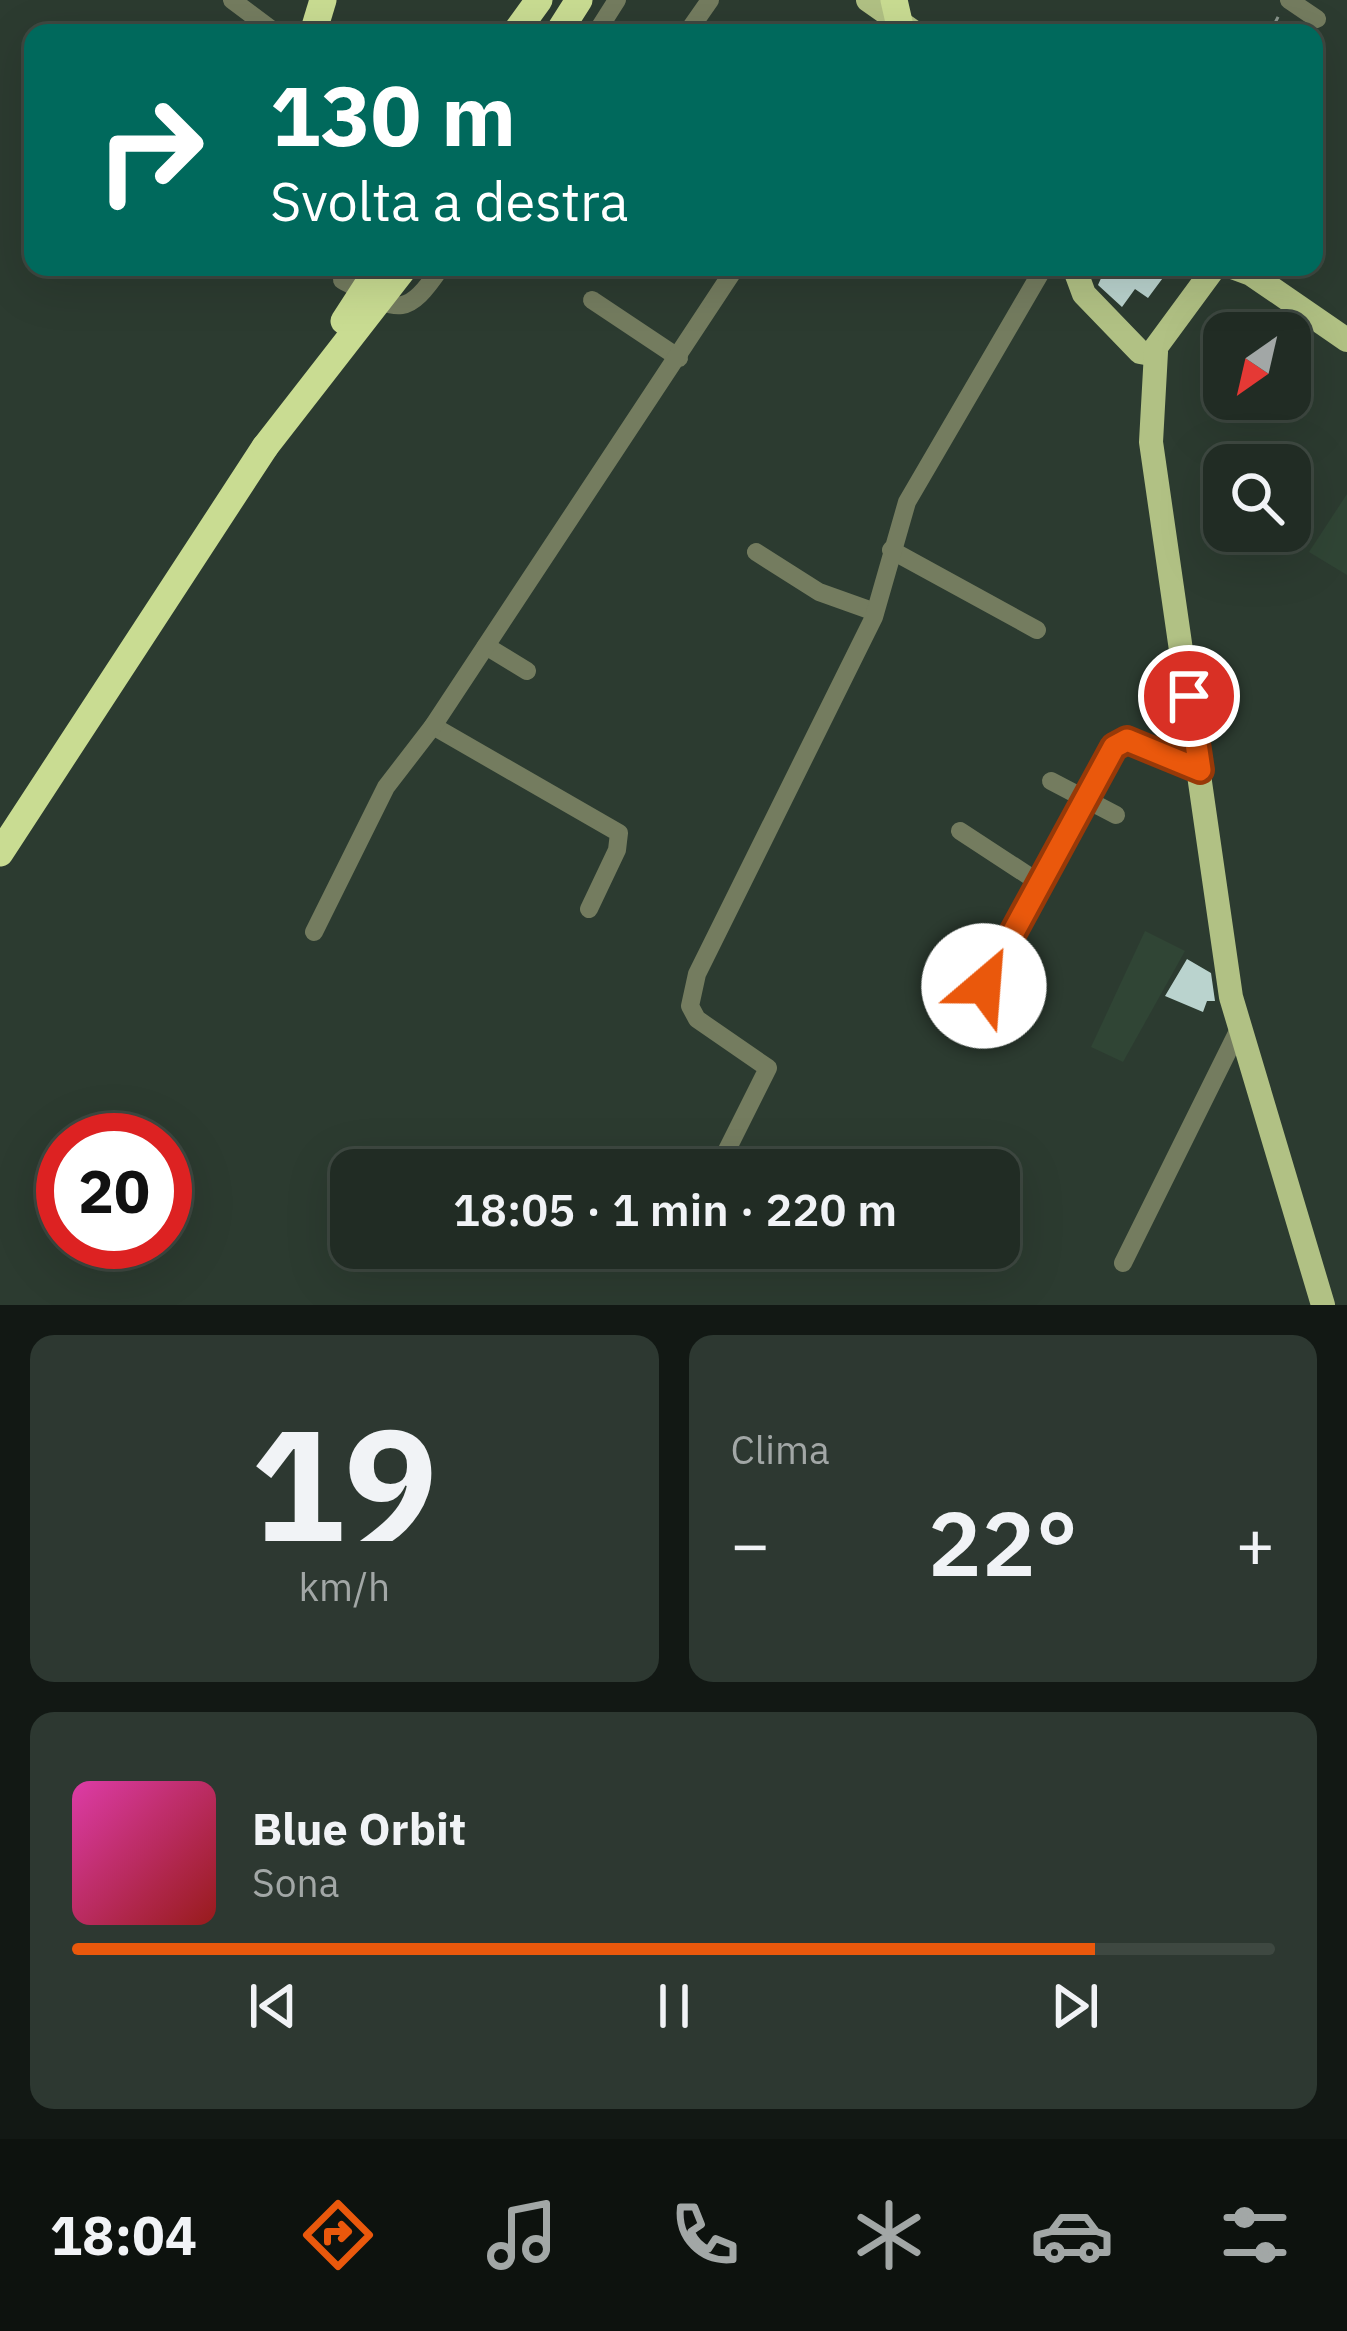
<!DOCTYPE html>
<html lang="it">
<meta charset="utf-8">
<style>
body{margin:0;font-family:"IBM Plex Sans",sans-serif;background:#2d3831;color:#f1f3f6;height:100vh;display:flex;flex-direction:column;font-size:45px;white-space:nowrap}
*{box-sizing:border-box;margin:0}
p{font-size:39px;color:#a2a7a6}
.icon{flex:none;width:66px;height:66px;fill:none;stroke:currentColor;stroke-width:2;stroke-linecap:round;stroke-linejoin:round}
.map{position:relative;height:1305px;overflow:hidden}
.details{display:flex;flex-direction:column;gap:30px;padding:30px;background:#121814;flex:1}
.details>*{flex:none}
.top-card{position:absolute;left:24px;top:24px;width:1299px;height:252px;border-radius:24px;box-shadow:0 12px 48px #0002,0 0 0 3px #3e4841;background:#00695c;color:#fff;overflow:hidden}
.needle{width:78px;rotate:214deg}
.fabs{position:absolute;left:1203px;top:312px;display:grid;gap:24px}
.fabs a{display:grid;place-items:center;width:108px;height:108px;border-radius:24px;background:#212c24;box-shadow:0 12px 48px #0002,0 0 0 3px #3e4841;font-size:60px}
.speed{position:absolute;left:36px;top:1113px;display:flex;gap:24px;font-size:60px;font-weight:700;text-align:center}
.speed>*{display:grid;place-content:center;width:156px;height:156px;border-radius:50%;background:#212c24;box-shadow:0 12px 48px #0002,0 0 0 3px #3e4841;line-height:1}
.speed .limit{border:18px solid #d22;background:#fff;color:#111}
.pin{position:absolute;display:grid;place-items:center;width:102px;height:102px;color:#fff;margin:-51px;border:6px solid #fff;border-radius:50%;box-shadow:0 3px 12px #0007}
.me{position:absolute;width:132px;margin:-66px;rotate:27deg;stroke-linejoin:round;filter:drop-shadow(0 0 9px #0008)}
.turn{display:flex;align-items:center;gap:42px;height:252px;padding:0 48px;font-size:54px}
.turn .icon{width:156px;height:156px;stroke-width:2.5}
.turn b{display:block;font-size:84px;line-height:102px}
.big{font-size:90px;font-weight:600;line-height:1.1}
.details .widget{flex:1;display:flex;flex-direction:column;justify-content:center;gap:18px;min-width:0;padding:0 42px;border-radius:24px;background:#2d3831}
.details .dial{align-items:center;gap:0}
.dial b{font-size:156px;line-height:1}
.song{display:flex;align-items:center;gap:36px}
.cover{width:144px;height:144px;border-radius:18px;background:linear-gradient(135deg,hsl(320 70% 55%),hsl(0 70% 35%))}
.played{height:12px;border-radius:6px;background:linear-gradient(90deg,#ea580c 85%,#3e4841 85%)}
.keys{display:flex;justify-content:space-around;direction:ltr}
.heat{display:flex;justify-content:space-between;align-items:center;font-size:66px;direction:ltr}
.details .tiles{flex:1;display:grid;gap:30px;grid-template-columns:1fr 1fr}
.widget:last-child{grid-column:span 2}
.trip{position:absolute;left:330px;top:1149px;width:690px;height:120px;border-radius:24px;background:#212c24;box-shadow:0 12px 48px #0002,0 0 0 3px #3e4841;font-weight:600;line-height:120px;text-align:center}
.menu{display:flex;height:192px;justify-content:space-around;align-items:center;background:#0d120e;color:#a2a7a6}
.menu .icon{width:84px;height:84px}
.menu .selected{color:#ea580c}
.menu b{font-size:54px;color:#f1f3f6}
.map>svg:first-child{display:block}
</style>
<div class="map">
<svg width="1347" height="1305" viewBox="0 0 1347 1305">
<rect width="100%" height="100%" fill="#2c3b30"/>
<g fill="#304535">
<path d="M1347,494V575L1309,552Z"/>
<path d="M1145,931L1185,951L1123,1062L1091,1047Z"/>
</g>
<g fill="#bad3ce">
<path d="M1106,267H1171L1148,298L1135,289L1122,307L1098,285Z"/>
<path d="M1187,959L1211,973L1215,1001H1207L1203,1012L1165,996Z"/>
</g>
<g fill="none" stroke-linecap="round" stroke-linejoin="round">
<path stroke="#89958c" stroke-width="3" stroke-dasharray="6 6" stroke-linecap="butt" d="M1270,33L1280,13"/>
<g stroke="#747c5f" stroke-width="18">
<path d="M232,0L276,33"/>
<path d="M1289,0L1317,19"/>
<path d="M596,33L617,0"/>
<path d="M687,33L710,0"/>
<path d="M342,280C395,309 404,323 441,267"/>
<path d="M592,300L679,358"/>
<path d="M891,550L1037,630"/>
<path d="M756,552L819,592L875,612"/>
<path d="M486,646L527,671"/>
<path d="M433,726L619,833L617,850L589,909"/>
<path d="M1051,781L1116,815"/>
<path d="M960,831L1038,882"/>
<path d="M314,932L386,787L433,726L736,267"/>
<path d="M984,986L1114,747L1127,740L1200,770"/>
<path d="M717,1170L768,1068L697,1019L690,1006L697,974L874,617L907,502L1044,267"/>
<path d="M1123,1263L1239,1029"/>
</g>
<g stroke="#b1c184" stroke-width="24">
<path d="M868,0L915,33"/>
<path d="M1074,267L1084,294L1140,352L1151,354L1215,267"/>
<path d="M1232,267L1251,274L1347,340"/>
<path d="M1156,352L1151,442L1231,997L1323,1305"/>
</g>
<g stroke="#c9dc92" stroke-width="27">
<path d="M894,0L899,22"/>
<path d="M313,33L323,0"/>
<path d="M515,33L539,0"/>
<path d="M558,33L579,0"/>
<path d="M0,853L265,447"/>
</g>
<g stroke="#c9dc92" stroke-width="27">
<path d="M344,321L379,267"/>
<path d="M265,447L405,267"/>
</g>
</g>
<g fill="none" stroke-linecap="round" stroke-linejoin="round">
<g stroke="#983908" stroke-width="30">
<path id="route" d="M984,986L1114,747L1127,740L1200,770L1189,696"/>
</g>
<use href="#route" stroke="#ea580c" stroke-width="21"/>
</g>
</svg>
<div class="fabs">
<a><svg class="needle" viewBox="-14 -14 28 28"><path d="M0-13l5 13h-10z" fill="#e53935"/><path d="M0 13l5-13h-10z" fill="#a2a7a6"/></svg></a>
<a><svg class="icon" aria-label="search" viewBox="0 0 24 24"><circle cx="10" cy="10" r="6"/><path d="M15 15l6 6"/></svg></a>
</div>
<div class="speed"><div class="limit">20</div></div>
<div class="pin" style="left:1189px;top:696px;background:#d93025"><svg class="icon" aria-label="arrive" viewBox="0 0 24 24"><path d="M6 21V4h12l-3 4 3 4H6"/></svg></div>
<svg class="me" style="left:984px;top:986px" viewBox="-20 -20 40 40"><circle r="19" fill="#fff"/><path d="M0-13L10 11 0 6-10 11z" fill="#ea580c"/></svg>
<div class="trip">18:05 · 1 min · 220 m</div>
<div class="top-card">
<div class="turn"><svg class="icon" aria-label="right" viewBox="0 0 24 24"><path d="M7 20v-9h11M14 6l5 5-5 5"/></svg><div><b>130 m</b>Svolta a destra</div></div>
</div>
</div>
<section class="details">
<div class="tiles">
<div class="widget dial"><b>19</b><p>km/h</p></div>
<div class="widget"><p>Clima</p>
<div class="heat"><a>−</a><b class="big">22°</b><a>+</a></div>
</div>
<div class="widget">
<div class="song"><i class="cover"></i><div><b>Blue Orbit</b><p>Sona</p></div></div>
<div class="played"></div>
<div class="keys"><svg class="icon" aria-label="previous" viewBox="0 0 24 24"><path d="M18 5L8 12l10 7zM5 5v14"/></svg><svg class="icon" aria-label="pause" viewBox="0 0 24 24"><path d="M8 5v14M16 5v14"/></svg><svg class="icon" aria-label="next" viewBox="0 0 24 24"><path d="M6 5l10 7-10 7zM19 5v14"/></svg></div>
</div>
</div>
</section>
<nav class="menu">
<b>18:04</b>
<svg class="icon selected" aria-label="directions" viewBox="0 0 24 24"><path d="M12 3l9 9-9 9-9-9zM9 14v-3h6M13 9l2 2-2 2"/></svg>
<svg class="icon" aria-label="music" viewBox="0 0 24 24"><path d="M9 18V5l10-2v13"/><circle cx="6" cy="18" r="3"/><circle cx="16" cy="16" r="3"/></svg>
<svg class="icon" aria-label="phone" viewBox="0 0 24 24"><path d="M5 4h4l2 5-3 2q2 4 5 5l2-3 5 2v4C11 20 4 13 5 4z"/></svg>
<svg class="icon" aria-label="climate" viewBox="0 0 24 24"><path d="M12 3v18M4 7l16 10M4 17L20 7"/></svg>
<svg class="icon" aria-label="car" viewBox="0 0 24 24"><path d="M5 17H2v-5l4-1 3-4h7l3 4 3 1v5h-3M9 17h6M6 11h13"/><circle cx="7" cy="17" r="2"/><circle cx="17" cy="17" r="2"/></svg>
<svg class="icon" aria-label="filters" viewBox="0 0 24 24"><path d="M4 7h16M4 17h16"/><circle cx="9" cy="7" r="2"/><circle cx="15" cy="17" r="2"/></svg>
</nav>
